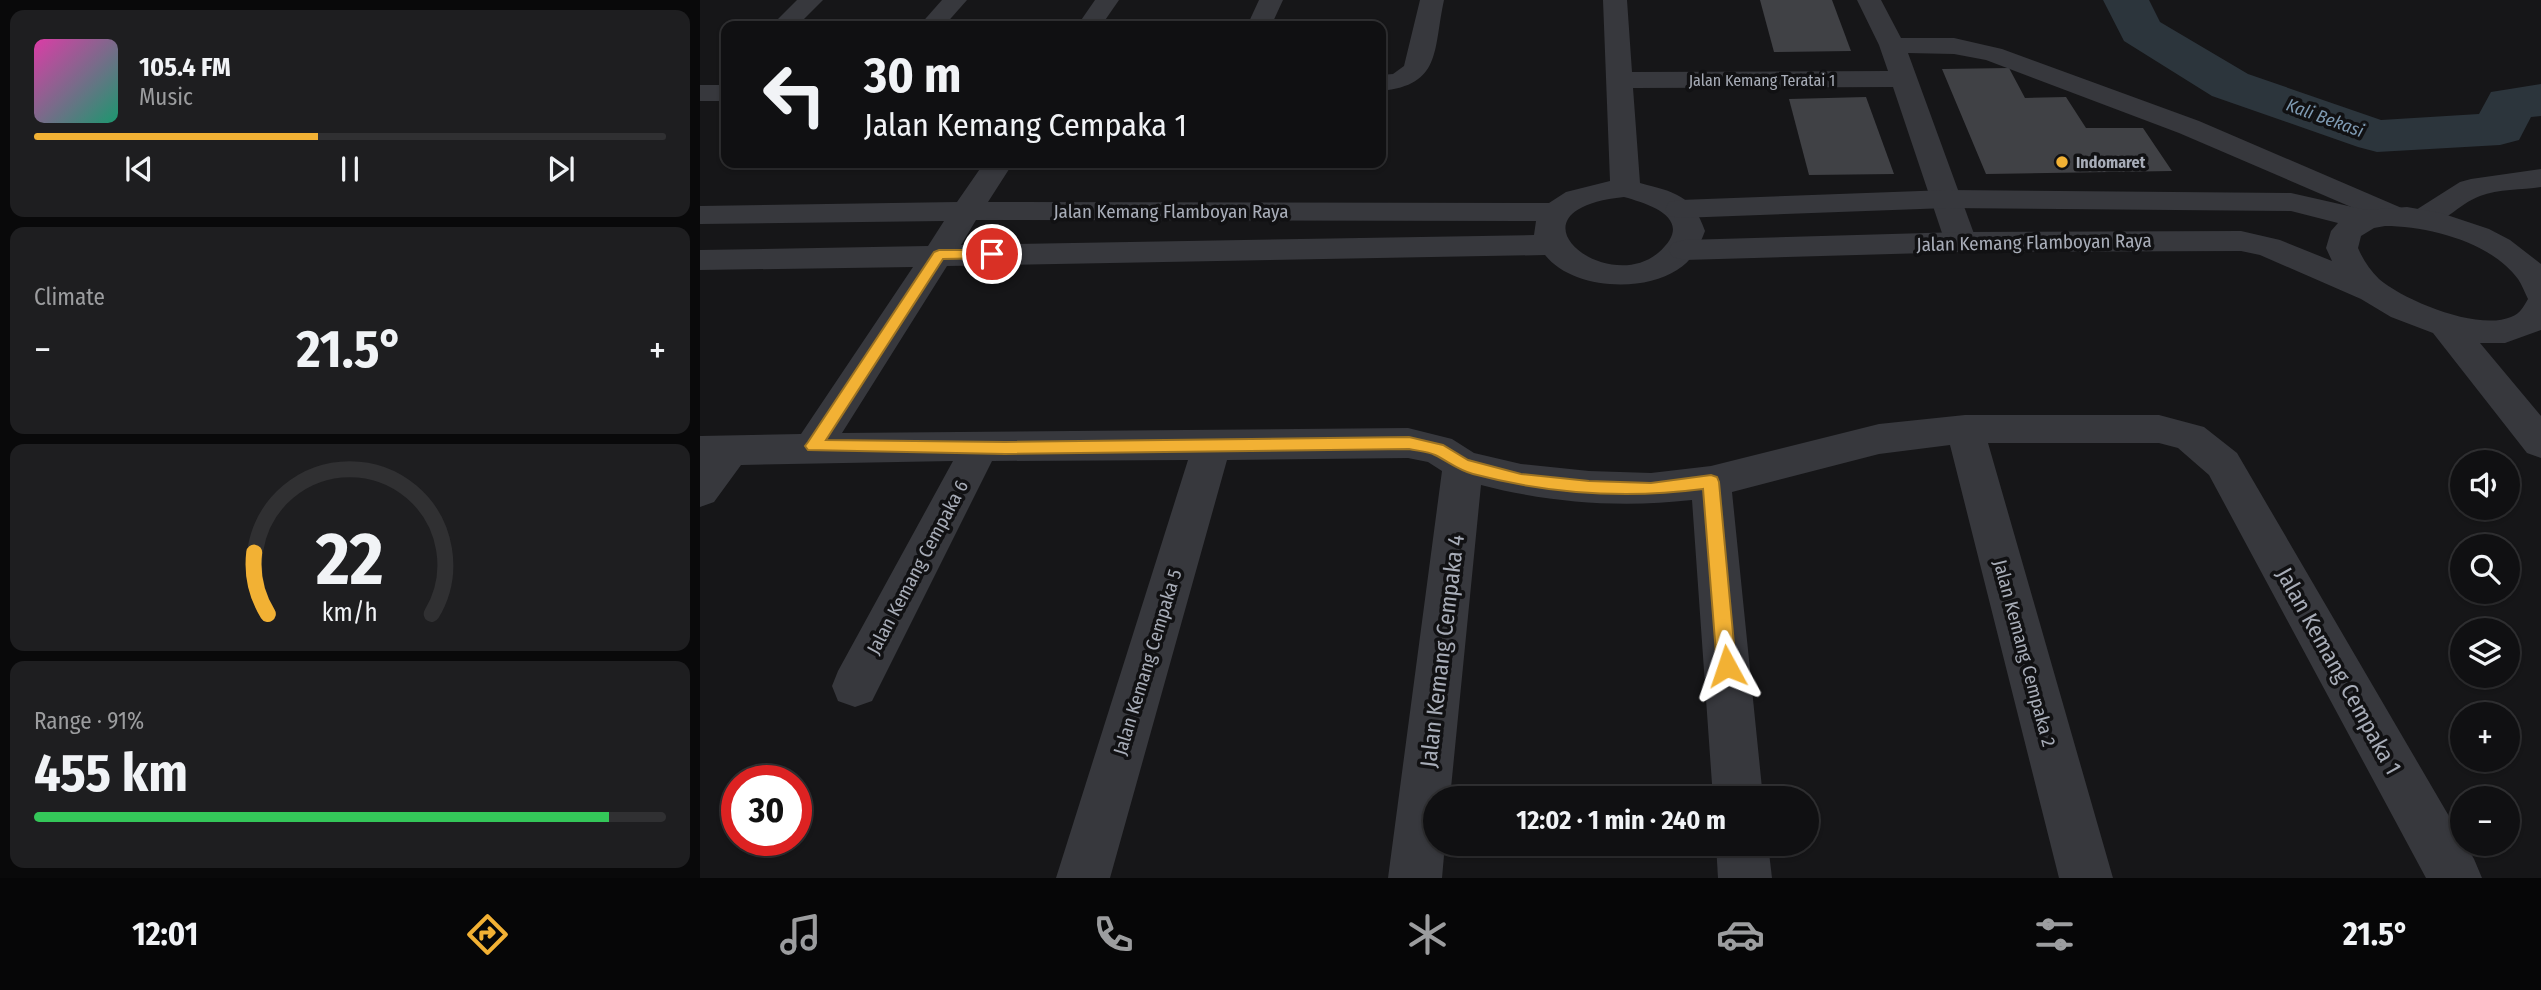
<!DOCTYPE html>
<meta charset="utf-8">
<style>
body{margin:0;font-family:"Fira Sans Condensed",sans-serif;background:#1e1e20;color:#f1f3f6;height:100vh;display:flex;flex-direction:column;font-size:26px;white-space:nowrap}
*{box-sizing:border-box;margin:0}
p{font-size:23px;color:#9c9d9f}
.icon{flex:none;width:38px;height:38px;fill:none;stroke:currentColor;stroke-width:2;stroke-linecap:round;stroke-linejoin:round}
.map{position:relative;flex:1;overflow:hidden}
.details{display:flex;flex-direction:column;gap:10px;padding:10px;background:#09090a;width:700px}
.details>*{flex:none}
.hud{position:absolute;left:21px;top:21px;width:665px;height:147px;border-radius:14px;box-shadow:0 2px 5px #0004,0 0 0 2px #303032;background:#101012;color:#f1f3f6;overflow:hidden}
.fabs{position:absolute;left:1750px;top:450px;display:grid;gap:14px}
.fabs a{display:grid;place-items:center;width:70px;height:70px;border-radius:50%;background:#101012;box-shadow:0 2px 5px #0004,0 0 0 2px #303032;font-size:35px}
.speed{position:absolute;left:21px;top:765px;display:flex;gap:14px;font-size:35px;font-weight:700;text-align:center}
.speed>*{display:grid;place-content:center;width:91px;height:91px;border-radius:50%;background:#101012;box-shadow:0 2px 5px #0004,0 0 0 2px #303032;line-height:1}
.speed .limit{border:10px solid #d22;background:#fff;color:#111}
.pin{position:absolute;display:grid;place-items:center;width:60px;height:60px;color:#fff;margin:-30px;border:4px solid #fff;border-radius:50%;box-shadow:0 2px 7px #0007}
.me{position:absolute;width:77px;margin:-38px;rotate:355deg;stroke-linejoin:round;filter:drop-shadow(0 0 5px #0008)}
.turn{display:flex;align-items:center;gap:24px;height:147px;padding:0 28px;font-size:32px}
.turn .icon{width:91px;height:91px;stroke-width:2.5}
.turn b{display:block;font-size:49px;line-height:60px}
.big{font-size:52px;font-weight:700;line-height:1.1}
.details .card{flex:1;display:flex;flex-direction:column;justify-content:center;gap:10px;min-width:0;padding:0 24px;border-radius:14px;background:#1e1e20}
.details .dial{align-items:center;gap:0}
.dial svg{height:182px;overflow:visible;fill:none;stroke:#303032;stroke-width:7;stroke-linecap:round;text-anchor:middle}
.dial text{fill:#f1f3f6;stroke:none}
.song{display:flex;align-items:center;gap:21px}
.cover{width:84px;height:84px;border-radius:10px;background:linear-gradient(135deg,hsl(320 70% 55%),hsl(160 70% 35%))}
.played{height:7px;border-radius:4px;background:linear-gradient(90deg,#f2b134 45%,#303032 45%)}
.keys{display:flex;justify-content:space-around;direction:ltr}
.heat{display:flex;justify-content:space-between;align-items:center;font-size:38px;direction:ltr}
.charge{height:10px;border-radius:5px;background:linear-gradient(90deg,#34c759 91%,#303032 0)}
.trip{position:absolute;left:723px;top:786px;width:396px;height:70px;border-radius:35px;background:#101012;box-shadow:0 2px 5px #0004,0 0 0 2px #303032;font-weight:700;line-height:70px;text-align:center}
.menu{display:flex;height:112px;justify-content:space-around;align-items:center;background:#060607;color:#9c9d9f}
.menu .icon{width:49px;height:49px}
.menu .current{color:#f2b134}
.menu b{font-size:32px;color:#f1f3f6}
main{display:flex;flex:1;min-height:0}
.map>svg:first-child{display:block}
</style>
<main>
<section class="details">
<div class="card">
<div class="song"><i class="cover"></i><div><b>105.4 FM</b><p>Music</p></div></div>
<div class="played"></div>
<div class="keys"><svg class="icon" aria-label="previous" viewBox="0 0 24 24"><path d="M18 5L8 12l10 7zM5 5v14"/></svg><svg class="icon" aria-label="pause" viewBox="0 0 24 24"><path d="M8 5v14M16 5v14"/></svg><svg class="icon" aria-label="next" viewBox="0 0 24 24"><path d="M6 5l10 7-10 7zM19 5v14"/></svg></div>
</div>
<div class="card"><p>Climate</p>
<div class="heat"><a>−</a><b class="big">21.5°</b><a>+</a></div>
</div>
<div class="card dial"><svg viewBox="0 0 100 80">
<path d="M14 69A42 42 0 1 1 86 69"/>
<path d="M14 69A42 42 0 0 1 8 42" stroke="#f2b134"/>
<text x="50" y="56" font-size="32" font-weight="700">22</text>
<text x="50" y="72" font-size="11">km/h</text>
</svg></div>
<div class="card"><p>Range · 91%</p><b class="big">455 km</b><div class="charge"></div></div>
</section>
<div class="map">
<svg width="1841" height="878" viewBox="0 0 1841 878">
<rect width="100%" height="100%" fill="#161618"/>
<g fill="none" stroke-linecap="round" stroke-linejoin="round">
<path fill="#2c353c" fill-rule="evenodd" d="M1403,0H1449L1460,22L1548,74L1681,120L1779,114L1791,92L1841,84V116L1831,117L1819,140L1800,145L1677,152L1658,147L1512,96L1424,41Z"/>
</g>
<g fill="#404145">
<path d="M1060,0H1132L1151,51L1074,52Z"/>
<path d="M1309,68L1325,98L1366,97L1386,128H1443L1472,171L1286,174L1242,69Z"/>
<path d="M1166,97L1194,174L1109,175L1089,99Z"/>
</g>
<g fill="none" stroke-linecap="round" stroke-linejoin="round">
<g fill="#37383d" fill-rule="evenodd">
<path d="M97,0H123L97,26H71Z"/>
<path d="M242,0H267L244,26H219Z"/>
<path d="M395,0H419L401,26H377Z"/>
<path d="M559,0H583L571,26H547Z"/>
<path d="M720,0H744C733,50 742,85 681,91V75L693,74L704,66Z"/>
<path d="M903,0H927L932,72L1188,71L1179,45L1157,0H1181L1201,38H1254L1302,49L1499,121L1704,209L1708,215L1760,182L1771,179L1841,169V187C1822,190 1798,189 1780,196C1755,205 1739,233 1710,226L1706,220L1693,225L1479,133L1286,60L1254,54L1208,53L1277,242L1272,249L1261,252L1250,249L1245,242L1193,87L933,88L940,183C974,192 993,195 1005,231C999,247 992,261 977,270C942,293 872,289 845,255L247,266L142,433L708,428L752,439L774,453L821,464L889,471L951,473L1011,466L1179,424L1265,415H1459L1504,427L1537,453L1774,859L1782,878H1726L1509,475L1478,448L1459,443H1288L1413,878H1359L1250,445L1179,454L1032,492L1063,798H1013L992,500C921,508 850,503 781,485L750,798H735V844H745L742,878H688L742,471L728,462L708,458L527,460L410,878H356L488,460L292,461L172,701L155,707L138,701L132,686L138,671L253,461L41,465L14,502L0,507V436L101,434L213,267L0,270V250L228,246L244,221L0,224V206L257,202L284,163H313L288,202L849,203L866,192L910,181ZM924,197C953,205 996,220 958,253C905,297 799,210 924,197ZM276,220L836,221L834,235L261,245Z"/>
<rect x="0" y="85" width="26" height="16"/>
<path d="M1016,844H1068L1072,878H1018Z"/>
</g>
<path fill="#37383d" fill-rule="evenodd" d="M1247,190L1591,193L1666,210L1707,207L1741,213L1789,229L1810,240L1841,264V330L1805,343H1780L1841,416V458L1827,453L1733,333L1691,317L1661,299L1560,255L1541,251L1261,252L984,260L973,257L968,250L973,243L984,240L1261,232L1541,231L1580,240L1632,261L1626,248L1631,231L1638,223L1591,211L1247,208L980,218L969,216L965,209L969,202L980,200ZM1685,226C1728,226 1791,242 1818,279C1822,285 1825,293 1828,299C1823,307 1821,313 1811,317C1778,331 1705,301 1679,279C1670,270 1663,260 1658,248L1661,236L1674,228Z"/>
</g>
<path fill="#f2b134" stroke="#9d7322" stroke-width="2" d="M239,250H292L299,254L292,258L243,259L126,440L305,442L709,437L743,445L768,460L821,474L889,481L951,483L1011,475L1017,477L1019,482L1036,666L1033,672L1027,675L1020,672L1017,666L1003,489C925,499 849,494 773,474C758,470 749,462 735,455C727,451 717,451 709,449L305,454L108,450L105,446L108,442L234,252Z"/>
<circle fill="#f2b134" stroke="#111113" stroke-width="2.5" cx="1362" cy="162" r="7"/>
<g text-anchor="middle" stroke-width="7" stroke-linejoin="round" paint-order="stroke">
<g font-size="16" fill="#a8adb8" stroke="#111113">
<text x="1062" y="86">Jalan Kemang Teratai 1</text>
</g>
<g font-size="16" font-weight="bold" fill="#a8adb8" stroke="#111113" text-anchor="start">
<text x="1376" y="168">Indomaret</text>
</g>
<g font-size="18" font-style="italic" fill="#7f9bb3" stroke="#111113">
<text transform="translate(1625 118) rotate(20)" y="6">Kali Bekasi</text>
</g>
<g font-size="19" fill="#a8adb8" stroke="#111113">
<text x="471" y="218">Jalan Kemang Flamboyan Raya</text>
<text transform="translate(1334 242) rotate(-1)" y="7">Jalan Kemang Flamboyan Raya</text>
<text transform="translate(217 567) rotate(-62)" y="7">Jalan Kemang Cempaka 6</text>
<text transform="translate(1325 653) rotate(75)" y="7">Jalan Kemang Cempaka 2</text>
<text transform="translate(447 662) rotate(-73)" y="7">Jalan Kemang Cempaka 5</text>
</g>
<g font-size="23" fill="#a8adb8" stroke="#111113">
<text transform="translate(742 651) rotate(-83)" y="8">Jalan Kemang Cempaka 4</text>
<text transform="translate(1639 671) rotate(61)" y="8">Jalan Kemang Cempaka 1</text>
</g>
</g>
</svg>
<div class="fabs">
<a><svg class="icon" aria-label="sound" viewBox="0 0 24 24"><path d="M4 9h4l5-4v14l-5-4H4zM17 9q2 3 0 6"/></svg></a>
<a><svg class="icon" aria-label="search" viewBox="0 0 24 24"><circle cx="10" cy="10" r="6"/><path d="M15 15l6 6"/></svg></a>
<a><svg class="icon" aria-label="layers" viewBox="0 0 24 24"><path d="M12 4l9 5-9 5-9-5zM3 14l9 5 9-5"/></svg></a>
<a>+</a>
<a>−</a>
</div>
<div class="speed"><div class="limit">30</div></div>
<div class="pin" style="left:292px;top:254px;background:#d93025"><svg class="icon" aria-label="arrive" viewBox="0 0 24 24"><path d="M6 21V4h12l-3 4 3 4H6"/></svg></div>
<svg class="me" style="left:1027px;top:666px" viewBox="-20 -20 40 40"><path d="M0-17L14 15 0 8-14 15z" fill="#f2b134" stroke="#fff" stroke-width="4"/></svg>
<div class="trip">12:02 · 1 min · 240 m</div>
<div class="hud">
<div class="turn"><svg class="icon" aria-label="left" viewBox="0 0 24 24"><path d="M17 20v-9H6M10 6l-5 5 5 5"/></svg><div><b>30 m</b>Jalan Kemang Cempaka 1</div></div>
</div>
</div>
</main>
<nav class="menu">
<b>12:01</b>
<svg class="icon current" aria-label="directions" viewBox="0 0 24 24"><path d="M12 3l9 9-9 9-9-9zM9 14v-3h6M13 9l2 2-2 2"/></svg>
<svg class="icon" aria-label="music" viewBox="0 0 24 24"><path d="M9 18V5l10-2v13"/><circle cx="6" cy="18" r="3"/><circle cx="16" cy="16" r="3"/></svg>
<svg class="icon" aria-label="phone" viewBox="0 0 24 24"><path d="M5 4h4l2 5-3 2q2 4 5 5l2-3 5 2v4C11 20 4 13 5 4z"/></svg>
<svg class="icon" aria-label="climate" viewBox="0 0 24 24"><path d="M12 3v18M4 7l16 10M4 17L20 7"/></svg>
<svg class="icon" aria-label="car" viewBox="0 0 24 24"><path d="M5 17H2v-5l4-1 3-4h7l3 4 3 1v5h-3M9 17h6M6 11h13"/><circle cx="7" cy="17" r="2"/><circle cx="17" cy="17" r="2"/></svg>
<svg class="icon" aria-label="filters" viewBox="0 0 24 24"><path d="M4 7h16M4 17h16"/><circle cx="9" cy="7" r="2"/><circle cx="15" cy="17" r="2"/></svg>
<b>21.5°</b>
</nav>
